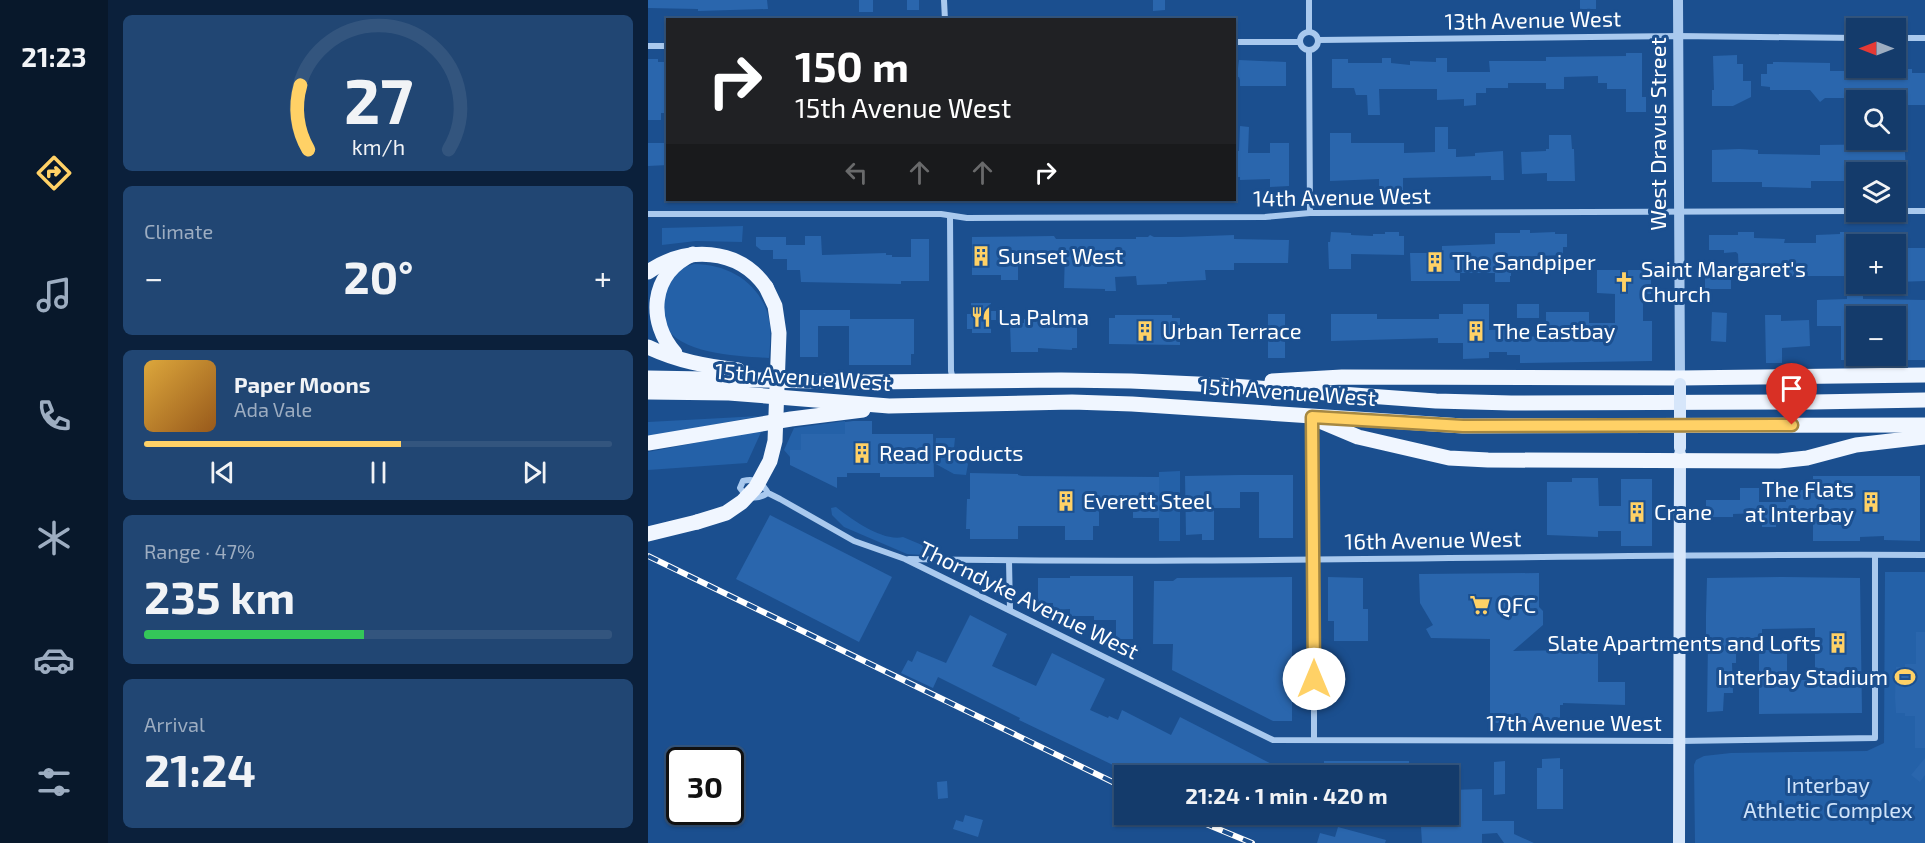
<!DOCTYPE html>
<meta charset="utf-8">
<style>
body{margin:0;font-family:"Exo 2",sans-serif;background:#214673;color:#f1f3f6;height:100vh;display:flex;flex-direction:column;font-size:22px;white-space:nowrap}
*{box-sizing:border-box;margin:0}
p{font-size:20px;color:#9dadc1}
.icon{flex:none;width:33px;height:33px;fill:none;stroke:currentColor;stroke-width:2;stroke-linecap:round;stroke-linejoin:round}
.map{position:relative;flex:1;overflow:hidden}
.details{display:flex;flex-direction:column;gap:15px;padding:15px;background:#0b203b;width:540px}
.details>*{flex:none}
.banner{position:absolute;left:18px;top:18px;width:570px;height:183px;border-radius:0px;box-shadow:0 2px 4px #0004,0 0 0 2px #33557e;background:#202124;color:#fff;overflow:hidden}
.needle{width:39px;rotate:270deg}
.controls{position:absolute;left:1198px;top:18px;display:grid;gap:12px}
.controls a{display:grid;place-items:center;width:60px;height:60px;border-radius:0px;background:#143b6b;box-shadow:0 2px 4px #0004,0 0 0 2px #33557e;font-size:30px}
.speed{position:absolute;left:18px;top:747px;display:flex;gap:12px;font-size:30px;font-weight:700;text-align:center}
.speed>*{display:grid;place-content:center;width:78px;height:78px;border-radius:50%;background:#143b6b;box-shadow:0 2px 4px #0004,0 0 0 2px #33557e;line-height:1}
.speed .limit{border:3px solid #111;border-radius:9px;background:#fff;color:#111}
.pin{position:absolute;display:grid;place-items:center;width:51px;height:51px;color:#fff;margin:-62px -26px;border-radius:50% 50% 50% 0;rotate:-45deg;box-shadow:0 0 6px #0007}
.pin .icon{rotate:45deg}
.me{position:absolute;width:66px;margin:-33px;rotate:0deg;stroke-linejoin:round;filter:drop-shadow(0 0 4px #0008)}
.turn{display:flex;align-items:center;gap:21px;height:126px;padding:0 30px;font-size:27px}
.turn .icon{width:78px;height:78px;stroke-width:2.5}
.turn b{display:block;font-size:42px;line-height:51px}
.lanes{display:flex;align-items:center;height:57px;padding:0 30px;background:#0003;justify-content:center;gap:30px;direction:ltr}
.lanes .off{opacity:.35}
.big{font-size:45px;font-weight:700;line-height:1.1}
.details .widget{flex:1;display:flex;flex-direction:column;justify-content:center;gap:9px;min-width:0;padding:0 21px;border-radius:9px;background:#214673}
.details .dial{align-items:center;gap:0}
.dial svg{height:156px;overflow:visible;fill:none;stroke:#33557e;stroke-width:7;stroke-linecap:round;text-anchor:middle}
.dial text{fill:#f1f3f6;stroke:none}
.song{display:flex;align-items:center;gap:18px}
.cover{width:72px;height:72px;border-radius:9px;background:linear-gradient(135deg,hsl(40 70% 55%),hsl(30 70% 35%))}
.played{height:6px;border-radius:3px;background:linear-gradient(90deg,#ffd166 55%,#33557e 55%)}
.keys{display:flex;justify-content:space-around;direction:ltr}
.heat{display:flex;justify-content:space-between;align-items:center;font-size:33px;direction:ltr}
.charge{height:9px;border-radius:4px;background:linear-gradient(90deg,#34c759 47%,#33557e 0)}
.trip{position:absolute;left:466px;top:765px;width:345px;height:60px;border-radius:0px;background:#143b6b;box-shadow:0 2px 4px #0004,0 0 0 2px #33557e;font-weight:700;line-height:60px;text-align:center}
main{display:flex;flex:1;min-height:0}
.tabs{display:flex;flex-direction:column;width:108px;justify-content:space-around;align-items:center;background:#08182b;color:#9dadc1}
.tabs .icon{width:42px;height:42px}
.tabs .active{color:#ffd166}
.tabs b{font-size:27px;color:#f1f3f6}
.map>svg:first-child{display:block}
</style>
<main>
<nav class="tabs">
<b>21:23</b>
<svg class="icon active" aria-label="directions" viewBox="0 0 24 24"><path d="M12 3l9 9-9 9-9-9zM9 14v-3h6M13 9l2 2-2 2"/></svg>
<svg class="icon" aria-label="music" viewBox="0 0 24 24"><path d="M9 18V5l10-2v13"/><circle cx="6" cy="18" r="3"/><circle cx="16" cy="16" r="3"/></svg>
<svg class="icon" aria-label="phone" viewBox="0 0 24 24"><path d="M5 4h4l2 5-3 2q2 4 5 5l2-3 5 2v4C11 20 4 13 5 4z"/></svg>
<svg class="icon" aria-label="climate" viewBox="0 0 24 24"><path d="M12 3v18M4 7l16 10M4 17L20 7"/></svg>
<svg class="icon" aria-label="car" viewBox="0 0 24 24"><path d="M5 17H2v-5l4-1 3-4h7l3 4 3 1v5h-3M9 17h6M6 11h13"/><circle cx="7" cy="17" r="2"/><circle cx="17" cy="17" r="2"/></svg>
<svg class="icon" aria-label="filters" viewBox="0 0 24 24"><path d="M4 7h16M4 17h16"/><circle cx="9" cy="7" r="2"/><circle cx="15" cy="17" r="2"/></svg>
</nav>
<section class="details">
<div class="widget dial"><svg viewBox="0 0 100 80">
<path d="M14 69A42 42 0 1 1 86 69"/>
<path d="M14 69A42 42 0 0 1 10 36" stroke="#ffd166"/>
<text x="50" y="56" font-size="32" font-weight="700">27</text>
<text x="50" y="72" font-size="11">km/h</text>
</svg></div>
<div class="widget"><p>Climate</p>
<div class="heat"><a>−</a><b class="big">20°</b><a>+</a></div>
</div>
<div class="widget">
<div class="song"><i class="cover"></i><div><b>Paper Moons</b><p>Ada Vale</p></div></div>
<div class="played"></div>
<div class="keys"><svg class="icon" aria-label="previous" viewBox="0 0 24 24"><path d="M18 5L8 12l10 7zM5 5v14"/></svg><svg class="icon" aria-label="pause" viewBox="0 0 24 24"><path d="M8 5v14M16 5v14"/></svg><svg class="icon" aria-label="next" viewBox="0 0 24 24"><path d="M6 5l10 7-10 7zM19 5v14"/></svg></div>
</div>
<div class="widget"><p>Range · 47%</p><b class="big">235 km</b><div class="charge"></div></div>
<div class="widget"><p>Arrival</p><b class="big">21:24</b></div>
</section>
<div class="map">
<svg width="1277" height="843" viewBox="0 0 1277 843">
<rect width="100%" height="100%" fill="#1b4f8f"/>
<g fill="#2461a8">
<path d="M95,226L94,242L48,241L14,245V228Z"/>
<path d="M46,264C83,264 117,286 122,325C123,336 122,347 121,358C92,356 32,355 17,325C13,316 11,306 9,297L34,268Z"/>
<path d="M112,416L10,435H0V422Z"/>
<path d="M197,421V434L153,435V450H142V457L136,450L146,428Z"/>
<path d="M114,430L99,463L0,470V452Z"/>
<path d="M288,438H307L306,448L320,464L318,475L306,474L286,463Z"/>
<path d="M532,471V541H511V472Z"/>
<path d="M188,507C203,519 235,542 255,537L274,545L277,551L274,555L259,554L196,527L184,515L183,508Z"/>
<path d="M1237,572H1277V843H1047L1046,765L1048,760L1056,756L1083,753L1219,751L1236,743Z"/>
</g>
<g fill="#2a66ad">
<path d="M0,0H119L120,9L50,11V9L0,8Z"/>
<rect x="211" y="0" width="14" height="12"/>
<rect x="259" y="0" width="12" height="10"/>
<path d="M505,0H517V10L505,11Z"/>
<rect x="932" y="0" width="16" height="9"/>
<path d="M978,53H994V97H998V112H978V89H959V83H950V76L916,77V89H898V83H860V88H838V93H828V105L816,106V99L789,100V89H731L732,115H720L719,95H708L706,88H684V59H700V63H734V58H743V63L762,65V61L788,62V58H799V72H842L841,61H898V57L978,56Z"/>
<path d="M1089,55V64H1095V81H1103V97L1085,106H1064V90H1066L1065,56Z"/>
<path d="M0,59H10V62H20V113H13V120H0Z"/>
<path d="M591,60L638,62V86H592V80L591,77H589Z"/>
<path d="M1125,62L1182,63V71H1204L1205,68H1217V72H1245V69H1264V73H1277V105H1248V100H1220V94H1201V98H1177L1172,102L1162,90H1122V87L1113,86V74H1119V64H1125Z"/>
<path d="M1256,120L1258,184H1248V172H1209V181H1163V188L1114,187V182H1064V150L1091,149L1110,150V154L1172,155V145L1246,144V140H1248V121Z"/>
<path d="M592,126L601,127L600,153H622V143H641V186L622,187V179L592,180V177H586V151H591Z"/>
<path d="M787,127H800V149H808V157L827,156V153L855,151L856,180H843V176L755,178V190H731V179L682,181V133H703V143H756V153L787,152Z"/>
<path d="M901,135H923L924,149H926L927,181H899V173L874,174L873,152L898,151V149H901Z"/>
<path d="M0,143H20V165L0,166Z"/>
<path d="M872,230H882V233L907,232V234H919V247H915V255L863,257V276H862V282H847V273H812V281H763L762,253H794V246L847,244V233H872Z"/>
<path d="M683,232L703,233V235L725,236V234H737V232H751V236H756V255L703,254V269H681L680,242H682Z"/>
<path d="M1090,232H1106V238L1137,239L1136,243H1168V235L1192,234V232H1210L1209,284H1215V299L1277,300V360H1248V316H1209V360H1193V326H1169V300L1199,299V276H1140V275L1101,273L1091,275L1090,254L1088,252L1076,253V250H1061V235H1090Z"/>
<path d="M502,235L506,237H532L586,235V239L641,240L640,263H586V270H557L558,280L519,282V284L489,285L488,276L467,277L468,291H457V289L416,288L417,251L370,252V280H353V275H324V237L406,236L408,239H488V237H500Z"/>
<path d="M157,236H173L174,255L238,253V255H244V257H263V239H281V281H253V284L153,282L152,270H139V259H125V250H113L108,246V237H138V245H157Z"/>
<path d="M1248,248H1277V281L1248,282Z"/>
<path d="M949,270H1003V294H995V321H1004V361L872,363V355H859V352H841V358L815,359V343H790V338L683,341V314H729V319H791V314H815V304H841V330L866,329L867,336L898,337V312H941V323H967V294L949,293Z"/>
<rect x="1057" y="275" width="26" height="14"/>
<path d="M323,303H343V311H348V320H343V333H324V329H319V314H323Z"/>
<rect x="869" y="304" width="22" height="14"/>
<path d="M152,310H202V319H266V354H263V365H201V326H170V357H152Z"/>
<path d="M1064,312L1079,313L1078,342L1063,341Z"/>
<rect x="620" y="314" width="17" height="44"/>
<path d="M467,315H524V318H532V345L461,344V318H467Z"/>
<path d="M1117,315H1133V321L1161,320L1162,346L1134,348V363H1118Z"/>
<path d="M376,319H392V322L429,323V348H424V350L390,348V352H363L362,323H376Z"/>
<path d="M205,421H224V434H285L286,477H232V473H199V477H189V488L142,465V450H153V434H197V422Z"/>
<path d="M322,473L370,474V475L374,476L511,477V518H485V506H451V526H445V540H417V526H370V539H322V529H318L319,499H322Z"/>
<path d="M592,475H645V538H611V492H592V508H566V540H554V534L538,535L537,476Z"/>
<path d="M1165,476H1272V541L1236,540V536L1212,537V541H1165V522H1128V527H1114V513L1085,514V517H1058V500H1092V488H1111V502H1138V499H1142L1143,496V490H1165Z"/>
<path d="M924,478H950L951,506H973V479H1004V546H973V531H950V537L899,535V482H924Z"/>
<path d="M122,515L244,577L211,642L88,579Z"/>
<path d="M891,573V607L895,611V625L865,651L950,650V682H977V705L915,703V705H912V723H842V639L783,638L778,629L785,625L772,603L771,574Z"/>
<path d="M422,576H485V639H468V620H446V616H422V609L405,610V603H390V578H422Z"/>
<path d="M644,577V721H625L524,670L525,644H505L506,581H525L529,578Z"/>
<path d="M680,577L715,578V609H720V641H686V621H680Z"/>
<path d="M1136,577L1212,578L1214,713L1111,714V650H1139V680H1167V628L1114,629V638H1088V663H1084L1085,693H1076L1075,711L1059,712L1060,641H1058V615L1059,578Z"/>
<path d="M322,615L359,634L344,666L388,686L404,653L457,679L442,710L460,718L461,716L470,720L474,710L523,735L532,717L647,776H570L545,763L539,776H488L371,720L372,718L290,677L285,688L253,673L260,660L264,662L269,651L298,663Z"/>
<path d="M1268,632H1277V748H1267V716H1257V713H1248L1247,697L1248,667H1257V664H1268Z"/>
<path d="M912,758V769H915V809H889V768H894V759Z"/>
<path d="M1277,758V775L1272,782L1263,775Z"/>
<rect x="676" y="761" width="85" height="15"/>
<path d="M857,761V794L846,795V762Z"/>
<path d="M299,781L300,798L290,799L289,782Z"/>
<path d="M834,789V821H866V834L886,843H856L849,833L834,834V843H774L773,827L788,826V814H802V790Z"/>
<path d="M317,815L335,820L330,837L305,829L308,820L315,822Z"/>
<path d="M690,827L738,840L737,843H669L672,833L687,837Z"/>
</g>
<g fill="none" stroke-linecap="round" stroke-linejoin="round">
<g stroke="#a9c9ee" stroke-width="6">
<path d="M296,0L297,20"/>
<circle cx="661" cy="41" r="9"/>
<path d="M661,32V0"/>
<path d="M1248,38H1277"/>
<path d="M670,40L1030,36L1209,38"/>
<path d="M586,42H652"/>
<path d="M0,46H20"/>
<path d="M661,51L662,213"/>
<path d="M1248,211H1277"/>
<path d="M0,214H293L319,218L617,217L662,213L1209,211"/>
<path d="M302,216L303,371L305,380"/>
<path d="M664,418L666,551V740"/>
<path d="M120,493C114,482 107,478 95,481L92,488C99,499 109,500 120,493L132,499L206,541L257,559L625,740L1031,741L1227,738V555"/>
<path d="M261,559C599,565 938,553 1277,555"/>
<path d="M361,561L362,610"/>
</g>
<path stroke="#a9c9ee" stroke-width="10" d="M1030,0L1032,378"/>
<path stroke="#d6e6fa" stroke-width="12" d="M1031,843L1032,454"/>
<g stroke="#f0f6ff" stroke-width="15">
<path d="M0,272C38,246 90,247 118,287"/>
<path d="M0,347C29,361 58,366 90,370"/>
<path d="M27,353C0,323 1,274 45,254"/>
<path d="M0,378L222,382L413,380L483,381L571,385L788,401L863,403L1165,402L1277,400"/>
<path d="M624,381L694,377L1032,378L1277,375"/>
<path d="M0,392L81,393L241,406L424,402L484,404L815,426L1277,425"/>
<path d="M672,421L710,437L801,458L840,460L1131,461L1159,458L1208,445L1277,437"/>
<path d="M0,443L143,419L215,410"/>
<path d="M0,534L49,522"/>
</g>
<g stroke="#fff" stroke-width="6">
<g id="rail">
<path d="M0,556L477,788"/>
<path d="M534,814L604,843"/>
</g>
</g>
<use href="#rail" stroke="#1b4f8f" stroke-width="4" stroke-dasharray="11" stroke-linecap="butt"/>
<path stroke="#d6e6fa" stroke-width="12" d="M1032,448V384"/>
<path stroke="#f0f6ff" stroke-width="15" d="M49,522L78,513L94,502L108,487L122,461L127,441L131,333L127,306L118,287"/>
</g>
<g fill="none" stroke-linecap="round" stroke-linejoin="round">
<g stroke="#a68842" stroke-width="15">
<path id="route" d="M666,679L664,417L815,426L1144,425"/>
</g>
<use href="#route" stroke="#ffd166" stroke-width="10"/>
</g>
<defs>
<g id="building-bare" transform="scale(1.62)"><path d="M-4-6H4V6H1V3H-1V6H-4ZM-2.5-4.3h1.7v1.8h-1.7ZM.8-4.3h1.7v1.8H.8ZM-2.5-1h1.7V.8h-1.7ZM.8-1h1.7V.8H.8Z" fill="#ffd166" stroke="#1b4f8f" stroke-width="2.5" paint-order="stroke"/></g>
<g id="church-bare" transform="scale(1.62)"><path d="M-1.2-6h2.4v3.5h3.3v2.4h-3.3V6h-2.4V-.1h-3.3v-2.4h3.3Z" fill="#ffd166" stroke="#1b4f8f" stroke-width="2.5" paint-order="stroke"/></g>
<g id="restaurant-bare" transform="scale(1.62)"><path d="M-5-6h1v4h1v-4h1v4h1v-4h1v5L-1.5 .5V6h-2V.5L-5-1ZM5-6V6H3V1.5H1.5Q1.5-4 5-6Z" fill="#ffd166" stroke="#1b4f8f" stroke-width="2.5" paint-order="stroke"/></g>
<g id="supermarket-bare" transform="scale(1.62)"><path d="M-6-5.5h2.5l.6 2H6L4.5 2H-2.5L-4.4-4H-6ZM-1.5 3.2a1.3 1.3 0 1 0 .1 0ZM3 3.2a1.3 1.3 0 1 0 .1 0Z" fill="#ffd166" stroke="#1b4f8f" stroke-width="2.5" paint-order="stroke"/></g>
<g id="stadium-bare" transform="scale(1.62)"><path d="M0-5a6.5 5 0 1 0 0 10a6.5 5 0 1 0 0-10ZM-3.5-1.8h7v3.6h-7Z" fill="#ffd166" stroke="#1b4f8f" stroke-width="2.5" paint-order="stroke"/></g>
</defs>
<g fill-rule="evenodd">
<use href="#building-bare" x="333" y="256"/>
<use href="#building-bare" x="787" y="262"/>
<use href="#church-bare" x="976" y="282"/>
<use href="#restaurant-bare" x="333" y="317"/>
<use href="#building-bare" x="497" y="331"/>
<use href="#building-bare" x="828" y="331"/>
<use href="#building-bare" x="214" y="453"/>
<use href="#building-bare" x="418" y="501"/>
<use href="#building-bare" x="1223" y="502"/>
<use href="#building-bare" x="989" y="512"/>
<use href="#supermarket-bare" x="832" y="605"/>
<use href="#building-bare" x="1190" y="643"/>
<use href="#stadium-bare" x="1257" y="677"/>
</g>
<g text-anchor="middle" stroke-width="6" stroke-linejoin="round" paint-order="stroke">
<g font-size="22" fill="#fff" stroke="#1b4f8f">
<text transform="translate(885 20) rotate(-1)" y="8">13th Avenue West</text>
<text transform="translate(1010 134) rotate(-90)" y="8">West Dravus Street</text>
<text transform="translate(694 197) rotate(-1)" y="8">14th Avenue West</text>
<text transform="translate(155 377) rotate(4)" y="8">15th Avenue West</text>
<text transform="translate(640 392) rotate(4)" y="8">15th Avenue West</text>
<text transform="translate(785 540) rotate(-1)" y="8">16th Avenue West</text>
<text transform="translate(381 600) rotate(26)" y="8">Thorndyke Avenue West</text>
<text x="926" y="731">17th Avenue West</text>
</g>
<g font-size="22" fill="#fff" stroke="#1b4f8f" text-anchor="start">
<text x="350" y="264">Sunset West</text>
<text x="804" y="270">The Sandpiper</text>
<text x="993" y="277">Saint Margaret's<tspan x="993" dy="25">Church</tspan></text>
<text x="350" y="325">La Palma</text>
<text x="514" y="339">Urban Terrace</text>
<text x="845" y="339">The Eastbay</text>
<text x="231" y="461">Read Products</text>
<text x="1206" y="497" text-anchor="end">The Flats<tspan x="1206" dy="25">at Interbay</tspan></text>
<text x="435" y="509">Everett Steel</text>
<text x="1006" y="520">Crane</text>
<text x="849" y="613">QFC</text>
<text x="1173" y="651" text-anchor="end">Slate Apartments and Lofts</text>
<text x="1240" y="685" text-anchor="end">Interbay Stadium</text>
</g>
<g font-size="22" fill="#cfe3fa" stroke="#1b4f8f">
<text x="1180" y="793">Interbay<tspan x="1180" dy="25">Athletic Complex</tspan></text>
</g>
</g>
</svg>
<div class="controls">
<a><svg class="needle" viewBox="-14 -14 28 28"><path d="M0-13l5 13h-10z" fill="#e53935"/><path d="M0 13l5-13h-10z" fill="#9dadc1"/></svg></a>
<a><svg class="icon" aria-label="search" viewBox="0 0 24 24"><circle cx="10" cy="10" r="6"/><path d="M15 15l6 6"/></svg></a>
<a><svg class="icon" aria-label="layers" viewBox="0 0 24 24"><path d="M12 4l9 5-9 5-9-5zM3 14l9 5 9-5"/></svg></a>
<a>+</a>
<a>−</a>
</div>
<div class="speed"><div class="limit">30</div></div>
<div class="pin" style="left:1144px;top:425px;background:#d93025"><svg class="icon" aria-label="arrive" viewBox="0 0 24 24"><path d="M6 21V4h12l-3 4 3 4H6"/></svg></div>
<svg class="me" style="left:666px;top:679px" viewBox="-20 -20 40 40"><circle r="19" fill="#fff"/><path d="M0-13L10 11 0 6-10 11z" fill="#ffd166"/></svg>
<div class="trip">21:24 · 1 min · 420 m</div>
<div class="banner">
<div class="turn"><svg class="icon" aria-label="right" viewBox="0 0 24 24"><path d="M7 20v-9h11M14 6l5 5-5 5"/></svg><div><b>150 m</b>15th Avenue West</div></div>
<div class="lanes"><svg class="icon off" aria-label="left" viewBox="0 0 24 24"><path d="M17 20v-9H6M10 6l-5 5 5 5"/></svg><svg class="icon off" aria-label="ahead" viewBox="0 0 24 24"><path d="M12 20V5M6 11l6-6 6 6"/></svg><svg class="icon off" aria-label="ahead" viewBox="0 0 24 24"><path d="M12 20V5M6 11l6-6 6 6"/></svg><svg class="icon" aria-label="right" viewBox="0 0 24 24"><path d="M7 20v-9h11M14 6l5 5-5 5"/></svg></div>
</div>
</div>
</main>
